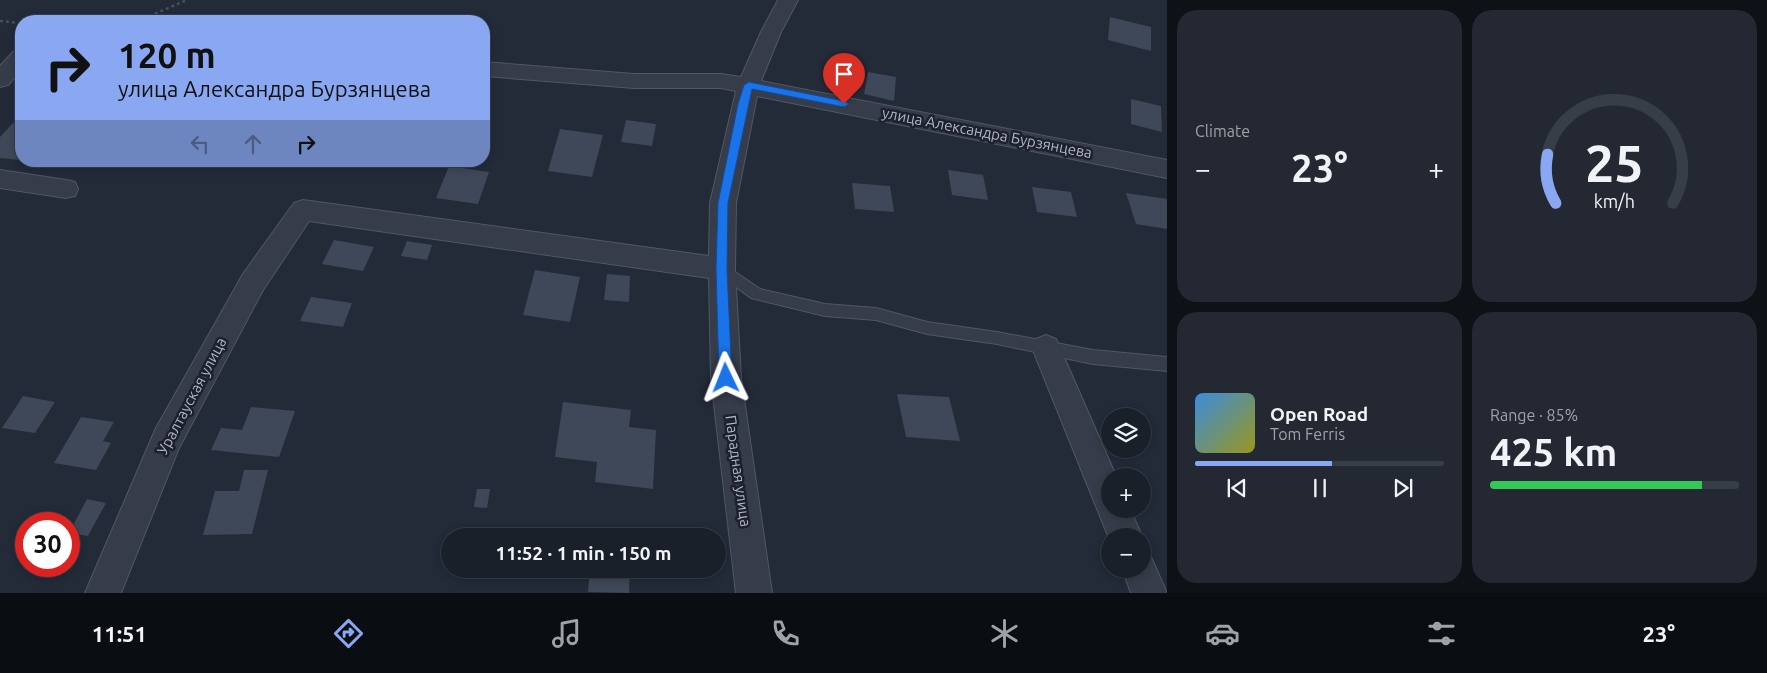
<!DOCTYPE html>
<meta charset="utf-8">
<style>
body{margin:0;font-family:Ubuntu,sans-serif;background:#232832;color:#f1f3f6;height:100vh;display:flex;flex-direction:column;font-size:19px;white-space:nowrap}
*{box-sizing:border-box;margin:0}
p{font-size:16px;color:#9fa3a8}
.icon{flex:none;width:28px;height:28px;fill:none;stroke:currentColor;stroke-width:2;stroke-linecap:round;stroke-linejoin:round}
.map{position:relative;flex:1;overflow:hidden}
.details{display:flex;flex-direction:column;gap:10px;padding:10px;background:#0e1217;width:600px}
.details>*{flex:none}
.hud{position:absolute;left:15px;top:15px;width:475px;height:152px;border-radius:20px;box-shadow:0 2px 8px #0003,0 0 0 1px #383e47;background:#8aa8f1;color:#111;overflow:hidden}
.buttons{position:absolute;left:1101px;top:408px;display:grid;gap:10px}
.buttons a{display:grid;place-items:center;width:50px;height:50px;border-radius:50%;background:#1a202a;box-shadow:0 2px 8px #0003,0 0 0 1px #383e47;font-size:25px}
.speed{position:absolute;left:15px;top:512px;display:flex;gap:10px;font-size:25px;font-weight:700;text-align:center}
.speed>*{display:grid;place-content:center;width:65px;height:65px;border-radius:50%;background:#1a202a;box-shadow:0 2px 8px #0003,0 0 0 1px #383e47;line-height:1}
.speed .limit{border:8px solid #d22;background:#fff;color:#111}
.pin{position:absolute;display:grid;place-items:center;width:42px;height:42px;color:#fff;margin:-51px -21px;border-radius:50% 50% 50% 0;rotate:-45deg;box-shadow:0 0 5px #0007}
.pin .icon{rotate:45deg}
.me{position:absolute;width:55px;margin:-28px;rotate:358deg;stroke-linejoin:round;filter:drop-shadow(0 0 4px #0008)}
.turn{display:flex;align-items:center;gap:18px;height:105px;padding:0 20px;font-size:22px}
.turn .icon{width:65px;height:65px;stroke-width:2.5}
.turn b{display:block;font-size:35px;line-height:42px}
.lanes{display:flex;align-items:center;height:48px;padding:0 20px;background:#0003;justify-content:center;gap:25px;direction:ltr}
.lanes .off{opacity:.35}
.big{font-size:38px;font-weight:700;line-height:1.1}
.details .card{flex:1;display:flex;flex-direction:column;justify-content:center;gap:8px;min-width:0;padding:0 18px;border-radius:20px;background:#232832}
.details .dial{align-items:center;gap:0}
.dial svg{height:130px;overflow:visible;fill:none;stroke:#383e47;stroke-width:7;stroke-linecap:round;text-anchor:middle}
.dial text{fill:#f1f3f6;stroke:none}
.song{display:flex;align-items:center;gap:15px}
.cover{width:60px;height:60px;border-radius:8px;background:linear-gradient(135deg,hsl(210 70% 55%),hsl(60 70% 35%))}
.played{height:5px;border-radius:2px;background:linear-gradient(90deg,#8aa8f1 55%,#383e47 55%)}
.keys{display:flex;justify-content:space-around;direction:ltr}
.heat{display:flex;justify-content:space-between;align-items:center;font-size:28px;direction:ltr}
.charge{height:8px;border-radius:4px;background:linear-gradient(90deg,#34c759 85%,#383e47 0)}
.details .tiles{flex:1;display:grid;gap:10px;grid-template-columns:repeat(2,1fr)}
.trip{position:absolute;left:441px;top:528px;width:285px;height:50px;border-radius:25px;background:#1a202a;box-shadow:0 2px 8px #0003,0 0 0 1px #383e47;font-weight:700;line-height:50px;text-align:center}
.menu{display:flex;height:80px;justify-content:space-around;align-items:center;background:#0a0d11;color:#9fa3a8}
.menu .icon{width:35px;height:35px}
.menu .on{color:#8aa8f1}
.menu b{font-size:22px;color:#f1f3f6}
main{display:flex;flex:1;min-height:0}
.map>svg:first-child{display:block}
</style>
<main>
<div class="map">
<svg width="1167" height="593" viewBox="0 0 1167 593">
<rect width="100%" height="100%" fill="#232a38"/>
<g fill="#3f4858">
<path d="M1110,17L1151,27V51L1108,40Z"/>
<path d="M868,72L896,77L894,101L864,94Z"/>
<path d="M1131,99L1161,106L1162,132L1131,124Z"/>
<path d="M626,120L656,124L652,146L621,142Z"/>
<path d="M13,123L21,124V157L19,160L0,158V137Z"/>
<path d="M560,129L603,135L592,177L548,171Z"/>
<path d="M44,161H70L68,165Z"/>
<path d="M449,166L489,172L478,204L436,198Z"/>
<path d="M948,170L983,175L988,200L952,195Z"/>
<path d="M852,183L890,186L894,212L855,209Z"/>
<path d="M1032,187L1071,192L1077,217L1037,212Z"/>
<path d="M1126,193L1167,199V229L1136,224Z"/>
<path d="M334,240L374,247L363,271L322,264Z"/>
<path d="M407,241L432,245L427,260L401,256Z"/>
<path d="M535,270L580,277L570,322L523,315Z"/>
<path d="M607,274L630,276L629,302L604,300Z"/>
<path d="M311,297L352,303L343,327L300,321Z"/>
<path d="M897,394L949,397L960,441L906,437Z"/>
<path d="M23,396L55,402L35,433L2,428Z"/>
<path d="M563,402L631,410L629,427L656,430L653,489L595,482L597,462L555,457Z"/>
<path d="M251,407L295,411L279,457L211,450L221,428L242,430Z"/>
<path d="M81,417L114,422L103,441L111,443L96,470L54,463Z"/>
<path d="M244,470H268L252,534L203,535L215,491H239Z"/>
<path d="M477,489H490L487,508L474,507Z"/>
<path d="M87,499L106,503L88,536L69,533Z"/>
<path d="M590,569H630L629,593L588,592Z"/>
</g>
<g fill="none" stroke-linecap="round" stroke-linejoin="round">
<g stroke="#515763" stroke-width="2">
<path id="lane" d="M722,263L760,289L825,304L876,308L927,322L997,332L1093,350L1167,357V371L1093,364L997,344L927,334L876,320L825,316L751,298L717,273L715,269L717,265Z"/>
</g>
<g stroke="#515763" stroke-width="2">
<g id="street">
<path d="M778,0H798L781,32L761,81L1167,160V178L757,96L736,203L735,269L741,378L772,593H736L711,378L709,278L309,221L263,290L179,448L121,593H85L156,428L243,274L294,203L303,200L709,256L710,203L736,91L721,88H634L484,76V62L634,74H721L741,77L761,32Z"/>
<path d="M21,50V70L8,85L0,87V66L13,52Z"/>
<path d="M0,170L66,180L75,182L78,189L75,196L66,198L0,188Z"/>
<path d="M1046,335L1056,339L1116,476H1110V509H1130L1142,536H1110V541L1032,348L1036,339Z"/>
<path d="M1142,553L1151,557L1167,593H1131L1122,569H1142Z"/>
</g>
</g>
<g stroke="#425257" stroke-width="2.5" stroke-dasharray="3 3" stroke-linecap="butt">
<path d="M0,21L21,23"/>
<path d="M132,21L152,15L187,0"/>
</g>
<use href="#lane" fill="#363c49" fill-rule="evenodd"/>
<use href="#street" fill="#363c49" fill-rule="evenodd"/>
</g>
<path fill="#1a73e8" stroke="#114b97" d="M749,82L844,101L849,104L844,107L752,89L728,203L727,269L732,378L730,382L726,383L721,382L719,378L716,269L718,203L738,104L744,85Z"/>
<g text-anchor="middle" stroke-width="5" stroke-linejoin="round" paint-order="stroke">
<g font-size="15" fill="#b1b7c5" stroke="#1c212d">
<text transform="translate(987 133) rotate(11)" y="5">улица Александра Бурзянцева</text>
<text transform="translate(192 396) rotate(-62)" y="5">Уралтауская улица</text>
<text transform="translate(738 471) rotate(82)" y="5">Парадная улица</text>
</g>
</g>
</svg>
<div class="buttons">
<a><svg class="icon" aria-label="layers" viewBox="0 0 24 24"><path d="M12 4l9 5-9 5-9-5zM3 14l9 5 9-5"/></svg></a>
<a>+</a>
<a>−</a>
</div>
<div class="speed"><div class="limit">30</div></div>
<div class="pin" style="left:844px;top:104px;background:#d93025"><svg class="icon" aria-label="arrive" viewBox="0 0 24 24"><path d="M6 21V4h12l-3 4 3 4H6"/></svg></div>
<svg class="me" style="left:726px;top:378px" viewBox="-20 -20 40 40"><path d="M0-17L14 15 0 8-14 15z" fill="#1a73e8" stroke="#fff" stroke-width="4"/></svg>
<div class="trip">11:52 · 1 min · 150 m</div>
<div class="hud">
<div class="turn"><svg class="icon" aria-label="right" viewBox="0 0 24 24"><path d="M7 20v-9h11M14 6l5 5-5 5"/></svg><div><b>120 m</b>улица Александра Бурзянцева</div></div>
<div class="lanes"><svg class="icon off" aria-label="left" viewBox="0 0 24 24"><path d="M17 20v-9H6M10 6l-5 5 5 5"/></svg><svg class="icon off" aria-label="ahead" viewBox="0 0 24 24"><path d="M12 20V5M6 11l6-6 6 6"/></svg><svg class="icon" aria-label="right" viewBox="0 0 24 24"><path d="M7 20v-9h11M14 6l5 5-5 5"/></svg></div>
</div>
</div>
<section class="details">
<div class="tiles">
<div class="card"><p>Climate</p>
<div class="heat"><a>−</a><b class="big">23°</b><a>+</a></div>
</div>
<div class="card dial"><svg viewBox="0 0 100 80">
<path d="M14 69A42 42 0 1 1 86 69"/>
<path d="M14 69A42 42 0 0 1 9 39" stroke="#8aa8f1"/>
<text x="50" y="56" font-size="32" font-weight="700">25</text>
<text x="50" y="72" font-size="11">km/h</text>
</svg></div>
<div class="card">
<div class="song"><i class="cover"></i><div><b>Open Road</b><p>Tom Ferris</p></div></div>
<div class="played"></div>
<div class="keys"><svg class="icon" aria-label="previous" viewBox="0 0 24 24"><path d="M18 5L8 12l10 7zM5 5v14"/></svg><svg class="icon" aria-label="pause" viewBox="0 0 24 24"><path d="M8 5v14M16 5v14"/></svg><svg class="icon" aria-label="next" viewBox="0 0 24 24"><path d="M6 5l10 7-10 7zM19 5v14"/></svg></div>
</div>
<div class="card"><p>Range · 85%</p><b class="big">425 km</b><div class="charge"></div></div>
</div>
</section>
</main>
<nav class="menu">
<b>11:51</b>
<svg class="icon on" aria-label="directions" viewBox="0 0 24 24"><path d="M12 3l9 9-9 9-9-9zM9 14v-3h6M13 9l2 2-2 2"/></svg>
<svg class="icon" aria-label="music" viewBox="0 0 24 24"><path d="M9 18V5l10-2v13"/><circle cx="6" cy="18" r="3"/><circle cx="16" cy="16" r="3"/></svg>
<svg class="icon" aria-label="phone" viewBox="0 0 24 24"><path d="M5 4h4l2 5-3 2q2 4 5 5l2-3 5 2v4C11 20 4 13 5 4z"/></svg>
<svg class="icon" aria-label="climate" viewBox="0 0 24 24"><path d="M12 3v18M4 7l16 10M4 17L20 7"/></svg>
<svg class="icon" aria-label="car" viewBox="0 0 24 24"><path d="M5 17H2v-5l4-1 3-4h7l3 4 3 1v5h-3M9 17h6M6 11h13"/><circle cx="7" cy="17" r="2"/><circle cx="17" cy="17" r="2"/></svg>
<svg class="icon" aria-label="filters" viewBox="0 0 24 24"><path d="M4 7h16M4 17h16"/><circle cx="9" cy="7" r="2"/><circle cx="15" cy="17" r="2"/></svg>
<b>23°</b>
</nav>
